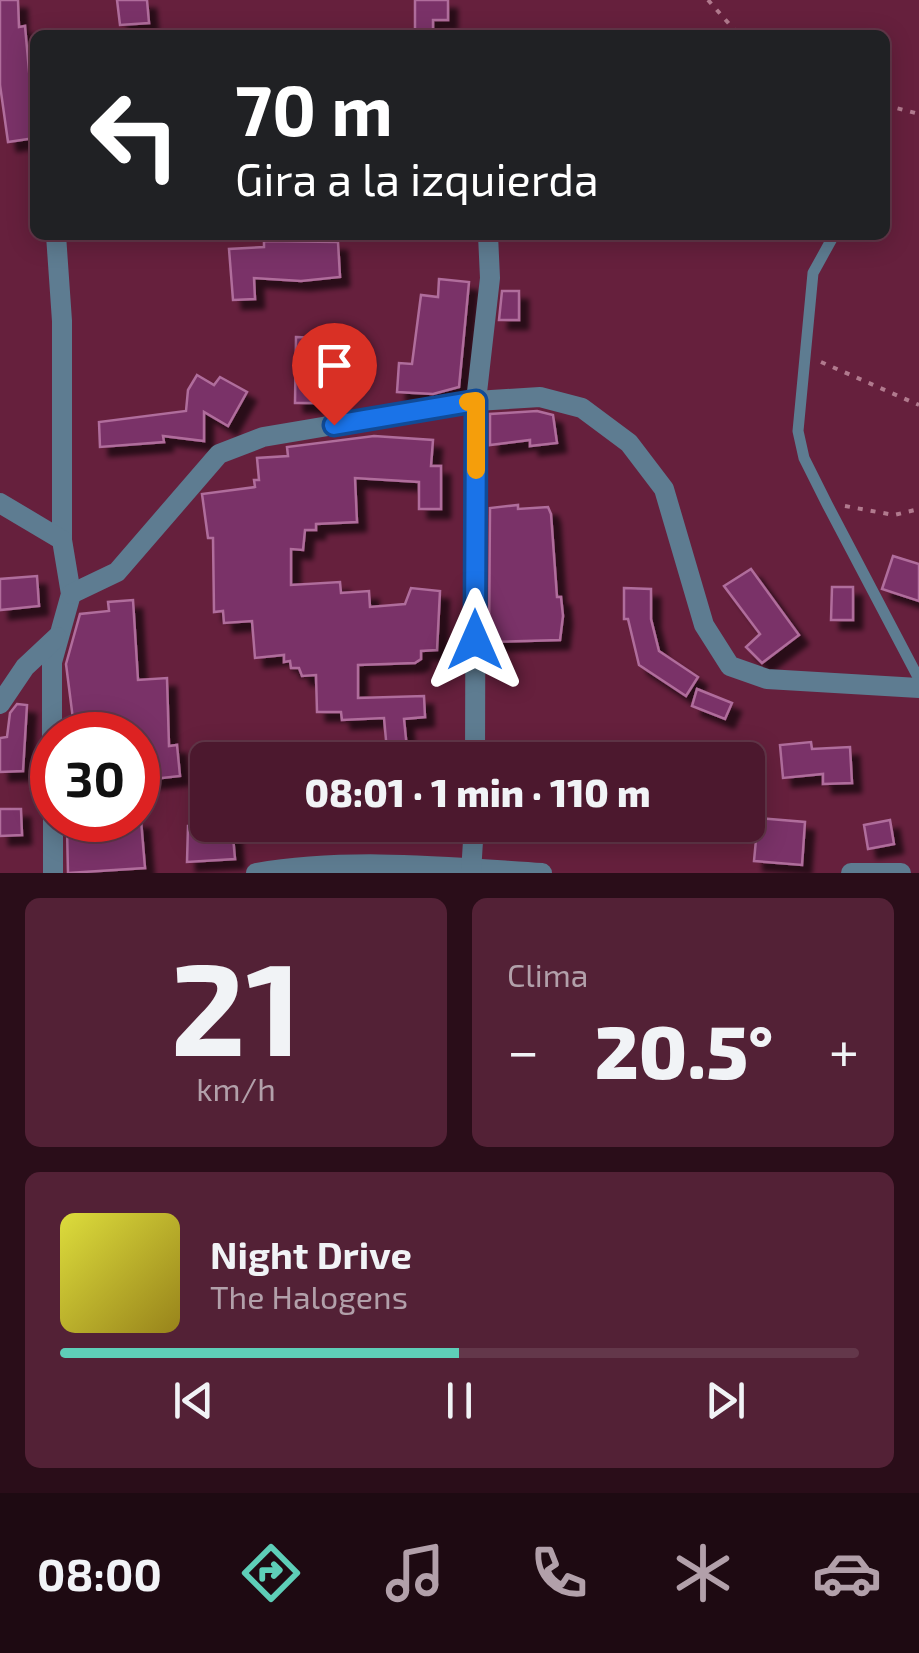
<!DOCTYPE html>
<html lang="es">
<meta charset="utf-8">
<style>
body{margin:0;font-family:"Exo 2",sans-serif;background:#532136;color:#f1f3f6;height:100vh;display:flex;flex-direction:column;font-size:38px;white-space:nowrap}
*{box-sizing:border-box;margin:0}
p{font-size:32px;color:#b2a0aa}
.icon{flex:none;width:55px;height:55px;fill:none;stroke:currentColor;stroke-width:2;stroke-linecap:round;stroke-linejoin:round}
.map{position:relative;height:873px;overflow:hidden}
.side{display:flex;flex-direction:column;gap:25px;padding:25px;background:#2a0d19;flex:1}
.side>*{flex:none}
.banner{position:absolute;left:30px;top:30px;width:860px;height:210px;border-radius:15px;box-shadow:0 5px 25px #0003,0 0 0 2px #63374a;background:#202124;color:#fff;overflow:hidden}
.speed{position:absolute;left:30px;top:712px;display:flex;gap:20px;font-size:50px;font-weight:700;text-align:center}
.speed>*{display:grid;place-content:center;width:130px;height:130px;border-radius:50%;background:#4c182e;box-shadow:0 5px 25px #0003,0 0 0 2px #63374a;line-height:1}
.speed .limit{border:15px solid #d22;background:#fff;color:#111}
.pin{position:absolute;display:grid;place-items:center;width:85px;height:85px;color:#fff;margin:-102px -42px;border-radius:50% 50% 50% 0;rotate:-45deg;box-shadow:0 0 10px #0007}
.pin .icon{rotate:45deg}
.me{position:absolute;width:110px;margin:-55px;rotate:0deg;stroke-linejoin:round;filter:drop-shadow(0 0 8px #0008)}
.turn{display:flex;align-items:center;gap:35px;height:210px;padding:0 40px;font-size:45px}
.turn .icon{width:130px;height:130px;stroke-width:2.5}
.turn b{display:block;font-size:70px;line-height:85px}
.big{font-size:75px;font-weight:800;line-height:1.1}
.side .tile{flex:1;display:flex;flex-direction:column;justify-content:center;gap:15px;min-width:0;padding:0 35px;border-radius:15px;background:#532136}
.side .dial{align-items:center;gap:0}
.dial b{font-size:130px;line-height:1}
.song{display:flex;align-items:center;gap:30px}
.cover{width:120px;height:120px;border-radius:15px;background:linear-gradient(135deg,hsl(60 70% 55%),hsl(50 70% 35%))}
.played{height:10px;border-radius:5px;background:linear-gradient(90deg,#5eceb8 50%,#63374a 50%)}
.keys{display:flex;justify-content:space-around;direction:ltr}
.heat{display:flex;justify-content:space-between;align-items:center;font-size:55px;direction:ltr}
.side .tiles{flex:1;display:grid;gap:25px;grid-template-columns:1fr 1fr}
.tile:last-child{grid-column:span 2}
.trip{position:absolute;left:190px;top:742px;width:575px;height:100px;border-radius:15px;background:#4c182e;box-shadow:0 5px 25px #0003,0 0 0 2px #63374a;font-weight:800;line-height:100px;text-align:center}
.tabs{display:flex;height:160px;justify-content:space-around;align-items:center;background:#1e0a12;color:#b2a0aa}
.tabs .icon{width:70px;height:70px}
.tabs .active{color:#5eceb8}
.tabs b{font-size:45px;color:#f1f3f6}
.map>svg:first-child{display:block}
</style>
<div class="map">
<svg width="919" height="873" viewBox="0 0 919 873">
<defs>
<filter id="shadow"><feDropShadow dx="9" dy="9" stdDeviation="2.5" flood-color="#0009"/></filter>
</defs>
<rect width="100%" height="100%" fill="#66203d"/>
<g fill="#7a3367" stroke="#b06d9c" stroke-width="2.5" filter="url(#shadow)">
<path d="M0,0H18L19,27L25,26L35,138L8,142L0,85Z"/>
<path d="M117,0H147L149,23L120,25Z"/>
<path d="M415,0H448V20H433V31L415,32Z"/>
<path d="M264,241L338,242L340,277L301,281L254,278L255,299L233,300L229,249L264,247Z"/>
<path d="M439,279L469,282L459,387L433,394L397,392L399,363L412,364L421,295L438,297Z"/>
<path d="M502,291H519V320H499Z"/>
<path d="M296,337L318,338L316,403H295Z"/>
<path d="M197,375L214,385L220,377L247,392L228,426L204,412V441L163,436L164,442L100,447L99,422L186,411L188,390Z"/>
<path d="M537,411L553,415L557,443L530,446V440L490,445V414Z"/>
<path d="M374,436L433,440L431,466H441V509H419V482L355,478L357,522L316,524V530H305L303,550L291,549V585L340,582L341,593L369,591L370,607L405,604L411,588L440,591L437,650L421,651V659L415,663L358,665V698L424,696L425,717L404,719L407,749L387,751L384,718L342,720L341,712H317L316,675L302,676L299,668H291L290,661L284,662V655L255,658L252,621L224,623L223,611L214,612L213,538H208L202,494L255,487L254,480H259L257,458L288,456L287,447Z"/>
<path d="M518,505V509L548,507L551,514L557,597H561L563,616L560,640L489,642L490,508Z"/>
<path d="M893,556L919,564V601L882,589Z"/>
<path d="M751,569L799,635L762,663L746,647L760,634L724,586Z"/>
<path d="M37,576L39,606L0,610V579Z"/>
<path d="M832,587H853V620H831Z"/>
<path d="M624,588L651,589V619L659,651L698,677L686,696L639,665L628,619H624Z"/>
<path d="M133,600L138,680L167,678L169,746L177,745L180,776L144,780L140,735H75L66,664L80,614L109,611L108,602Z"/>
<path d="M697,689L732,703L725,719L692,706Z"/>
<path d="M17,704L27,705L23,771L0,772V738L7,737L10,713Z"/>
<path d="M811,742L812,749L850,747L852,783L823,784V774L783,778L780,745Z"/>
<path d="M0,809H21L22,835L0,836Z"/>
<path d="M758,818L805,822L802,865L754,861Z"/>
<path d="M92,820H141L145,868L68,873L67,829L93,827Z"/>
<path d="M890,820L894,844L868,849L864,825Z"/>
<path d="M232,825L235,859L187,862L188,826Z"/>
</g>
<g fill="none" stroke-linecap="round" stroke-linejoin="round">
<g stroke="#b17a8e" stroke-width="4" stroke-dasharray="5 8" stroke-linecap="butt">
<path d="M708,0L739,35"/>
<path d="M885,105L919,114"/>
<path d="M821,362L919,405"/>
<path d="M845,506L894,515L919,509"/>
</g>
<path stroke="#5e7c91" stroke-width="11" d="M834,235L813,273L798,431L804,458L827,504L919,679"/>
<g stroke="#5e7c91" stroke-width="20">
<path d="M56,235L62,321V540"/>
<path d="M0,503L62,540L71,594L52,662V795"/>
<path d="M71,594L117,572L219,454L263,437L476,401L540,397L582,408L629,443L664,489L704,625L730,666L767,679L919,688"/>
<path d="M0,704L25,667L57,637"/>
<path d="M475,760L476,401L490,278L488,235"/>
<path d="M53,820V873"/>
<path d="M256,873C350,857 447,867 542,873"/>
<path d="M471,873L474,825"/>
<path d="M851,873H901"/>
</g>
</g>
<g fill="none" stroke-linecap="round" stroke-linejoin="round">
<g stroke="#114b97" stroke-width="25">
<path id="route" d="M334,425L476,401L475,640"/>
</g>
<use href="#route" stroke="#1a73e8" stroke-width="18"/>
<path stroke="#f59e0b" stroke-width="18" d="M468,402L476,401V470"/>
</g>
</svg>
<div class="speed"><div class="limit">30</div></div>
<div class="pin" style="left:334px;top:425px;background:#d93025"><svg class="icon" aria-label="arrive" viewBox="0 0 24 24"><path d="M6 21V4h12l-3 4 3 4H6"/></svg></div>
<svg class="me" style="left:475px;top:640px" viewBox="-20 -20 40 40"><path d="M0-17L14 15 0 8-14 15z" fill="#1a73e8" stroke="#fff" stroke-width="4"/></svg>
<div class="trip">08:01 · 1 min · 110 m</div>
<div class="banner">
<div class="turn"><svg class="icon" aria-label="left" viewBox="0 0 24 24"><path d="M17 20v-9H6M10 6l-5 5 5 5"/></svg><div><b>70 m</b>Gira a la izquierda</div></div>
</div>
</div>
<section class="side">
<div class="tiles">
<div class="tile dial"><b>21</b><p>km/h</p></div>
<div class="tile"><p>Clima</p>
<div class="heat"><a>−</a><b class="big">20.5°</b><a>+</a></div>
</div>
<div class="tile">
<div class="song"><i class="cover"></i><div><b>Night Drive</b><p>The Halogens</p></div></div>
<div class="played"></div>
<div class="keys"><svg class="icon" aria-label="previous" viewBox="0 0 24 24"><path d="M18 5L8 12l10 7zM5 5v14"/></svg><svg class="icon" aria-label="pause" viewBox="0 0 24 24"><path d="M8 5v14M16 5v14"/></svg><svg class="icon" aria-label="next" viewBox="0 0 24 24"><path d="M6 5l10 7-10 7zM19 5v14"/></svg></div>
</div>
</div>
</section>
<nav class="tabs">
<b>08:00</b>
<svg class="icon active" aria-label="directions" viewBox="0 0 24 24"><path d="M12 3l9 9-9 9-9-9zM9 14v-3h6M13 9l2 2-2 2"/></svg>
<svg class="icon" aria-label="music" viewBox="0 0 24 24"><path d="M9 18V5l10-2v13"/><circle cx="6" cy="18" r="3"/><circle cx="16" cy="16" r="3"/></svg>
<svg class="icon" aria-label="phone" viewBox="0 0 24 24"><path d="M5 4h4l2 5-3 2q2 4 5 5l2-3 5 2v4C11 20 4 13 5 4z"/></svg>
<svg class="icon" aria-label="climate" viewBox="0 0 24 24"><path d="M12 3v18M4 7l16 10M4 17L20 7"/></svg>
<svg class="icon" aria-label="car" viewBox="0 0 24 24"><path d="M5 17H2v-5l4-1 3-4h7l3 4 3 1v5h-3M9 17h6M6 11h13"/><circle cx="7" cy="17" r="2"/><circle cx="17" cy="17" r="2"/></svg>
</nav>
